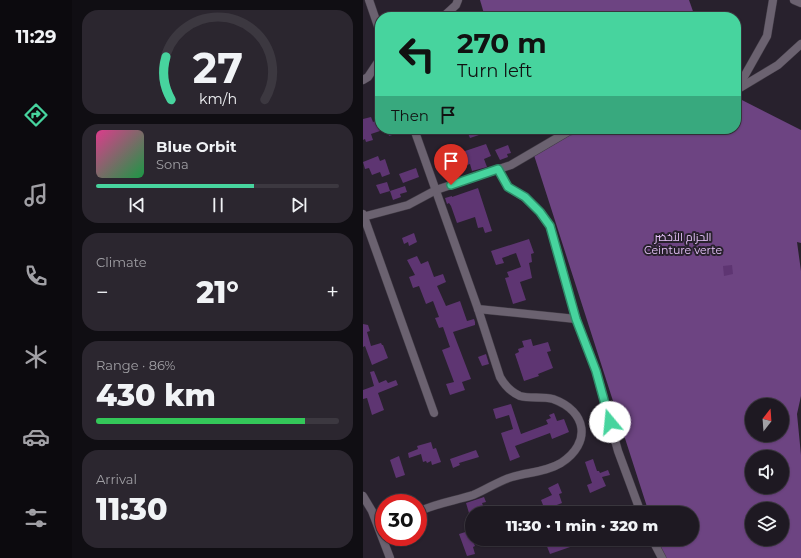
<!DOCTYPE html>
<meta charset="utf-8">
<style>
body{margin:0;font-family:Montserrat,Cairo,sans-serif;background:#2b262f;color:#f1f3f6;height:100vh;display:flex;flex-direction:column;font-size:15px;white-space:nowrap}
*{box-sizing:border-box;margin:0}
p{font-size:13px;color:#a1a0a5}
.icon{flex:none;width:22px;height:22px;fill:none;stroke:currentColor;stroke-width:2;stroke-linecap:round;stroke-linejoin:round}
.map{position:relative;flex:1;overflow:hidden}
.drawer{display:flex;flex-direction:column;gap:10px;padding:10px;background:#100e13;width:291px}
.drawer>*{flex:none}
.top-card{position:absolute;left:12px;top:12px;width:366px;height:122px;border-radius:16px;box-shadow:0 1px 3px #0004,0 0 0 1px #3c3840;background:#47d49e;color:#111;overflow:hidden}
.needle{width:26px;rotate:17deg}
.controls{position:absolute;left:382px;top:398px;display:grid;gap:8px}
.controls a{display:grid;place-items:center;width:44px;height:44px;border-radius:50%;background:#1e1922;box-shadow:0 1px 3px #0004,0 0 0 1px #3c3840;font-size:20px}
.speed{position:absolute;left:12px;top:494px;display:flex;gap:8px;font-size:20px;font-weight:700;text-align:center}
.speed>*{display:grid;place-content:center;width:52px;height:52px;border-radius:50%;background:#1e1922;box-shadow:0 1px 3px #0004,0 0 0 1px #3c3840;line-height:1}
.speed .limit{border:6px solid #d22;background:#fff;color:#111}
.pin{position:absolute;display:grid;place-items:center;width:34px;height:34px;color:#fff;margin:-41px -17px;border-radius:50% 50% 50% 0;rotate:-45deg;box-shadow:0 0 4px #0007}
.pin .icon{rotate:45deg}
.me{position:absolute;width:44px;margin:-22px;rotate:343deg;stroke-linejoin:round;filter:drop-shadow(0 0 3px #0008)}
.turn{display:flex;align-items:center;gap:14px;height:84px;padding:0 16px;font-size:18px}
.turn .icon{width:52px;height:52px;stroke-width:2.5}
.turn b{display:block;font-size:28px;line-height:34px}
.then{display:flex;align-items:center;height:38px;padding:0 16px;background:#0003;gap:8px;font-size:15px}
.big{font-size:30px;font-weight:800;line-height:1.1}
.drawer .widget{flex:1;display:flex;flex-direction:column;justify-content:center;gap:6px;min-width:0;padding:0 14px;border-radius:16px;background:#2b262f}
.drawer .dial{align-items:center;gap:0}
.dial svg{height:104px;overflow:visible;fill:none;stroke:#3c3840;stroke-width:7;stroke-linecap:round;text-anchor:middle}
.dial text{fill:#f1f3f6;stroke:none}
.song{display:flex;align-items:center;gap:12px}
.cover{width:48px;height:48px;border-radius:6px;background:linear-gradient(135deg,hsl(330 70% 55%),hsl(140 70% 35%))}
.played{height:4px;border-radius:2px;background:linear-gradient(90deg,#47d49e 65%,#3c3840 65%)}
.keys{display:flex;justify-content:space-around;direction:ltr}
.heat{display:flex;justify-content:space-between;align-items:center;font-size:22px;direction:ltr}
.charge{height:6px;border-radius:3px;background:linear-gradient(90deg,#34c759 86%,#3c3840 0)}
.trip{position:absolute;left:102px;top:506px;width:234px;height:40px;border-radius:20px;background:#1e1922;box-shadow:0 1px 3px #0004,0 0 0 1px #3c3840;font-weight:800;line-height:40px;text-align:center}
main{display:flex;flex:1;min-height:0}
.menu{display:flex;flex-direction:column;width:72px;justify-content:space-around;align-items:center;background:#0c0a0e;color:#a1a0a5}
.menu .icon{width:28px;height:28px}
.menu .selected{color:#47d49e}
.menu b{font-size:18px;color:#f1f3f6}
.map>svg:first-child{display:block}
</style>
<main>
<nav class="menu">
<b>11:29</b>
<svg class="icon selected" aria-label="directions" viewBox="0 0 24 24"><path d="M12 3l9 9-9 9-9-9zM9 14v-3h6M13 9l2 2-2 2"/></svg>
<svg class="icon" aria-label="music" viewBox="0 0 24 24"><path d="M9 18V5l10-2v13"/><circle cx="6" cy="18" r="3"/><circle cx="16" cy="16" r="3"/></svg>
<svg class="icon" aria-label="phone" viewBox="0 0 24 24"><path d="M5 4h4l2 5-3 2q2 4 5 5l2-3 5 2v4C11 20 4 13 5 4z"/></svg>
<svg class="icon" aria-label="climate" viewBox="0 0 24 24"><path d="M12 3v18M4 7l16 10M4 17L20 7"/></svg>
<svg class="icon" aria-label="car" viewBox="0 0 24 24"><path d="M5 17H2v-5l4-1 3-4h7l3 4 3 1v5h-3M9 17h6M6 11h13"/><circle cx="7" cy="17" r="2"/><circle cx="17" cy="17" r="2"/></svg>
<svg class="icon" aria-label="filters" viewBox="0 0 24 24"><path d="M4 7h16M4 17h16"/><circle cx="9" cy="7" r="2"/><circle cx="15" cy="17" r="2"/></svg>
</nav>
<section class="drawer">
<div class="widget dial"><svg viewBox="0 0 100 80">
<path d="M14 69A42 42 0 1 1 86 69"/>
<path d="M14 69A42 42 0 0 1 10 36" stroke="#47d49e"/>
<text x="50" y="56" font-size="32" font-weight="700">27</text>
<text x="50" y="72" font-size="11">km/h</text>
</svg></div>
<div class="widget">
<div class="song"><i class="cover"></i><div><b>Blue Orbit</b><p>Sona</p></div></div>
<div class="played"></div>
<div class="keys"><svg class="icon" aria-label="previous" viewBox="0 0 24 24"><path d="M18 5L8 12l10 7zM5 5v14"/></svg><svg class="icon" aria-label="pause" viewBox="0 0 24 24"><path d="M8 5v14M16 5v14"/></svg><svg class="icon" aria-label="next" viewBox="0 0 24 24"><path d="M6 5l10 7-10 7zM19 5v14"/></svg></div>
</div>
<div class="widget"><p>Climate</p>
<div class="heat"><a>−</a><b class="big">21°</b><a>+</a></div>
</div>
<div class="widget"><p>Range · 86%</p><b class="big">430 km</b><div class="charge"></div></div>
<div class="widget"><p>Arrival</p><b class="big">11:30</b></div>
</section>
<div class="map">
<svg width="438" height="558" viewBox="0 0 438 558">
<rect width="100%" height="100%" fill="#28212d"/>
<g fill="#6d4482" fill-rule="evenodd">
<path d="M117,0H326L332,17H122Z"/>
<path d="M373,97L438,130V243L434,242L438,271V396L434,414L438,455V558H300L294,539H329V513H286L169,149L219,129H373ZM389,405H419V435H389ZM389,457H419V487H389ZM389,509H419V539H389Z"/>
</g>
<g fill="#5e3572">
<path d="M8,117L10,122L15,120L17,131L8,134L10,140L3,142L2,139L0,140V119Z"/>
<path d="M24,129H45V130L26,136Z"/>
<path d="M103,129H131V130L107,138Z"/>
<path d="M123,144L128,156L121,159L124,167L109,171L107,164L95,168L98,174L87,178L77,151L84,148L87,156Z"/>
<path d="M145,145L148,153L144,154L145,157L137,160L132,150Z"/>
<path d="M15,156L17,161L22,159L27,174L19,177L17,172L9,175L6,168L2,169L0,162Z"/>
<path d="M53,168L56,177L40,183L36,174Z"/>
<path d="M24,182L27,191L17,194L13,185Z"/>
<path d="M42,186L44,192L37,194L38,197L30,200L27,191Z"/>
<path d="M115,188L129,231L122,233L120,227L115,228L112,217L94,223L88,206L86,203L84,204L82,198L89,196V197Z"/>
<path d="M51,233L54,242L46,246L45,242L41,244L39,238Z"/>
<path d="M166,239L171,253L168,254L169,262L166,263L169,278L157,282L163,300L150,304L142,278L146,277L144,272L158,267L153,253L139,258L141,263L133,265L128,251Z"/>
<path d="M54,256L58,264L65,261L71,277L80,274L83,282L74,286L83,306L97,301L104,321L111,319L112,322V325L90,332L108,379L99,382L102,390L87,395L83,384L91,382L79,350L87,347L80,327L76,328L72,318L76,317L70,301L63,304L56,286L50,288L46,277L52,275L44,260Z"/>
<path d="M369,265L370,274L361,276L360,266Z"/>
<path d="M0,324L5,325L7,331L4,332L8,346L18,343L19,345H20L25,358L9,365L2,346L0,347Z"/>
<path d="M168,339L170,346L185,342L188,351L184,352L190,368L175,374L176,376L161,381L152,354L156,352L155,349L161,347L159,341Z"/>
<path d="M123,354L126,364L119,366L115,357Z"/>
<path d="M11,371L16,383L23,380L25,383L33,380L35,385L15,393L21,410L9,415L4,398L0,399V390L11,386L7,372Z"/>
<path d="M148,404L158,434L185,424L183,420L188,418L186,415L191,413L194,421L201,419L206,432L189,439L187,433L152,446L157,457L147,461L138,433L150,429L146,415L133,419L130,409Z"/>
<path d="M68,442L70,449L73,448L78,462L69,465L68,461L64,463L63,461L60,462L58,454L46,458L45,453L55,449L54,446Z"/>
<path d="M113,450L116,457L96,463L97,465L90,468L87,459Z"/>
<path d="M36,456L42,475L33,478L27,460Z"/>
<path d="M230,459L234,471H236L237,473L245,470L247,475L239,477L243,486L227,493L224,485L229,483L222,462Z"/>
<path d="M195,483L199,493L196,494L199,503L186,508L188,513H173L171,508L180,505L178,500L189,495L185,488Z"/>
<path d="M121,497L123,502L119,503L123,513H106L103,503Z"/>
<path d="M109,530V539L112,546L110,547L112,554L104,556L96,534Z"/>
<path d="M181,539H190L193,546L208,541L210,546L187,554Z"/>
</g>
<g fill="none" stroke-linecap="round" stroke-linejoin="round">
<g stroke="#423c46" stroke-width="9">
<g id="minor">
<path d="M6,0L17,32"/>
<path d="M431,0L438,3"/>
<path d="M80,17L93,5L95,0"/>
<path d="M0,80L5,77L17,59"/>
<path d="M375,89L415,65L438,44"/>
<path d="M373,91L404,36L410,0"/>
<path d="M51,129L115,309L137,377C142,386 148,392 157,396C167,399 179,396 190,399C224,411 229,443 198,463C183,472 166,472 149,477C135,481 123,490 110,495C91,501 73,503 55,512"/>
<path d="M135,169L145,187L161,197L177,212L187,226L213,319L233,371L255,451L278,513"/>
<path d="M0,214L71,413"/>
<path d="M0,217L45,205L73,190L148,165L206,131L218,129"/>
<path d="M115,309L213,319"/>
<path d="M0,496L9,511L27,558"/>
<path d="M289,539L299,558"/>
</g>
</g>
<use href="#minor" stroke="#6b6270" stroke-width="8"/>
</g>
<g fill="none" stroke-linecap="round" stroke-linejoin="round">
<g stroke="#2e8a67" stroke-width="10">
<path id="route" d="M88,185L135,169L145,187L162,197L177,212L187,226L213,319L233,371L247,422"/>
</g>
<use href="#route" stroke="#47d49e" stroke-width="7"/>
</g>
<g text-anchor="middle" stroke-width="4" stroke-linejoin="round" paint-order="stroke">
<g font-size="11" fill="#e5c2f8" stroke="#28212d">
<text x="320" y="241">الحزام الأخضر<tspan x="320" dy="13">Ceinture verte</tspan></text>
</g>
</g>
</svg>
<div class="controls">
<a><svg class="needle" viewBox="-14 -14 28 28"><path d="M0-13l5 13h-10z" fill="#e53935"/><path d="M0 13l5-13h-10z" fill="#a1a0a5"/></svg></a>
<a><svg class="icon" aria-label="sound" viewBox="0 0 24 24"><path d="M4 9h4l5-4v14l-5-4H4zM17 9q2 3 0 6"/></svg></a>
<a><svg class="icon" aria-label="layers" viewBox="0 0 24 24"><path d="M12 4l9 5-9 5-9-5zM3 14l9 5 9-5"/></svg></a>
</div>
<div class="speed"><div class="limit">30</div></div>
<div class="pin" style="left:88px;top:185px;background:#d93025"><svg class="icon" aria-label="arrive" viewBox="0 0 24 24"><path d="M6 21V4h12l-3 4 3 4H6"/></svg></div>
<svg class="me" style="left:247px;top:422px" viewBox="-20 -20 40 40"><circle r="19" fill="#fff"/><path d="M0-13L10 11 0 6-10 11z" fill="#47d49e"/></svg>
<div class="trip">11:30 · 1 min · 320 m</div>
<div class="top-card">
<div class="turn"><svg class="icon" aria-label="left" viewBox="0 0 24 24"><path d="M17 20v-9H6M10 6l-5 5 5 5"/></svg><div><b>270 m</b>Turn left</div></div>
<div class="then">Then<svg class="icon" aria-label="arrive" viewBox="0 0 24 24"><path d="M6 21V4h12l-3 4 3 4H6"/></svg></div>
</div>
</div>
</main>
